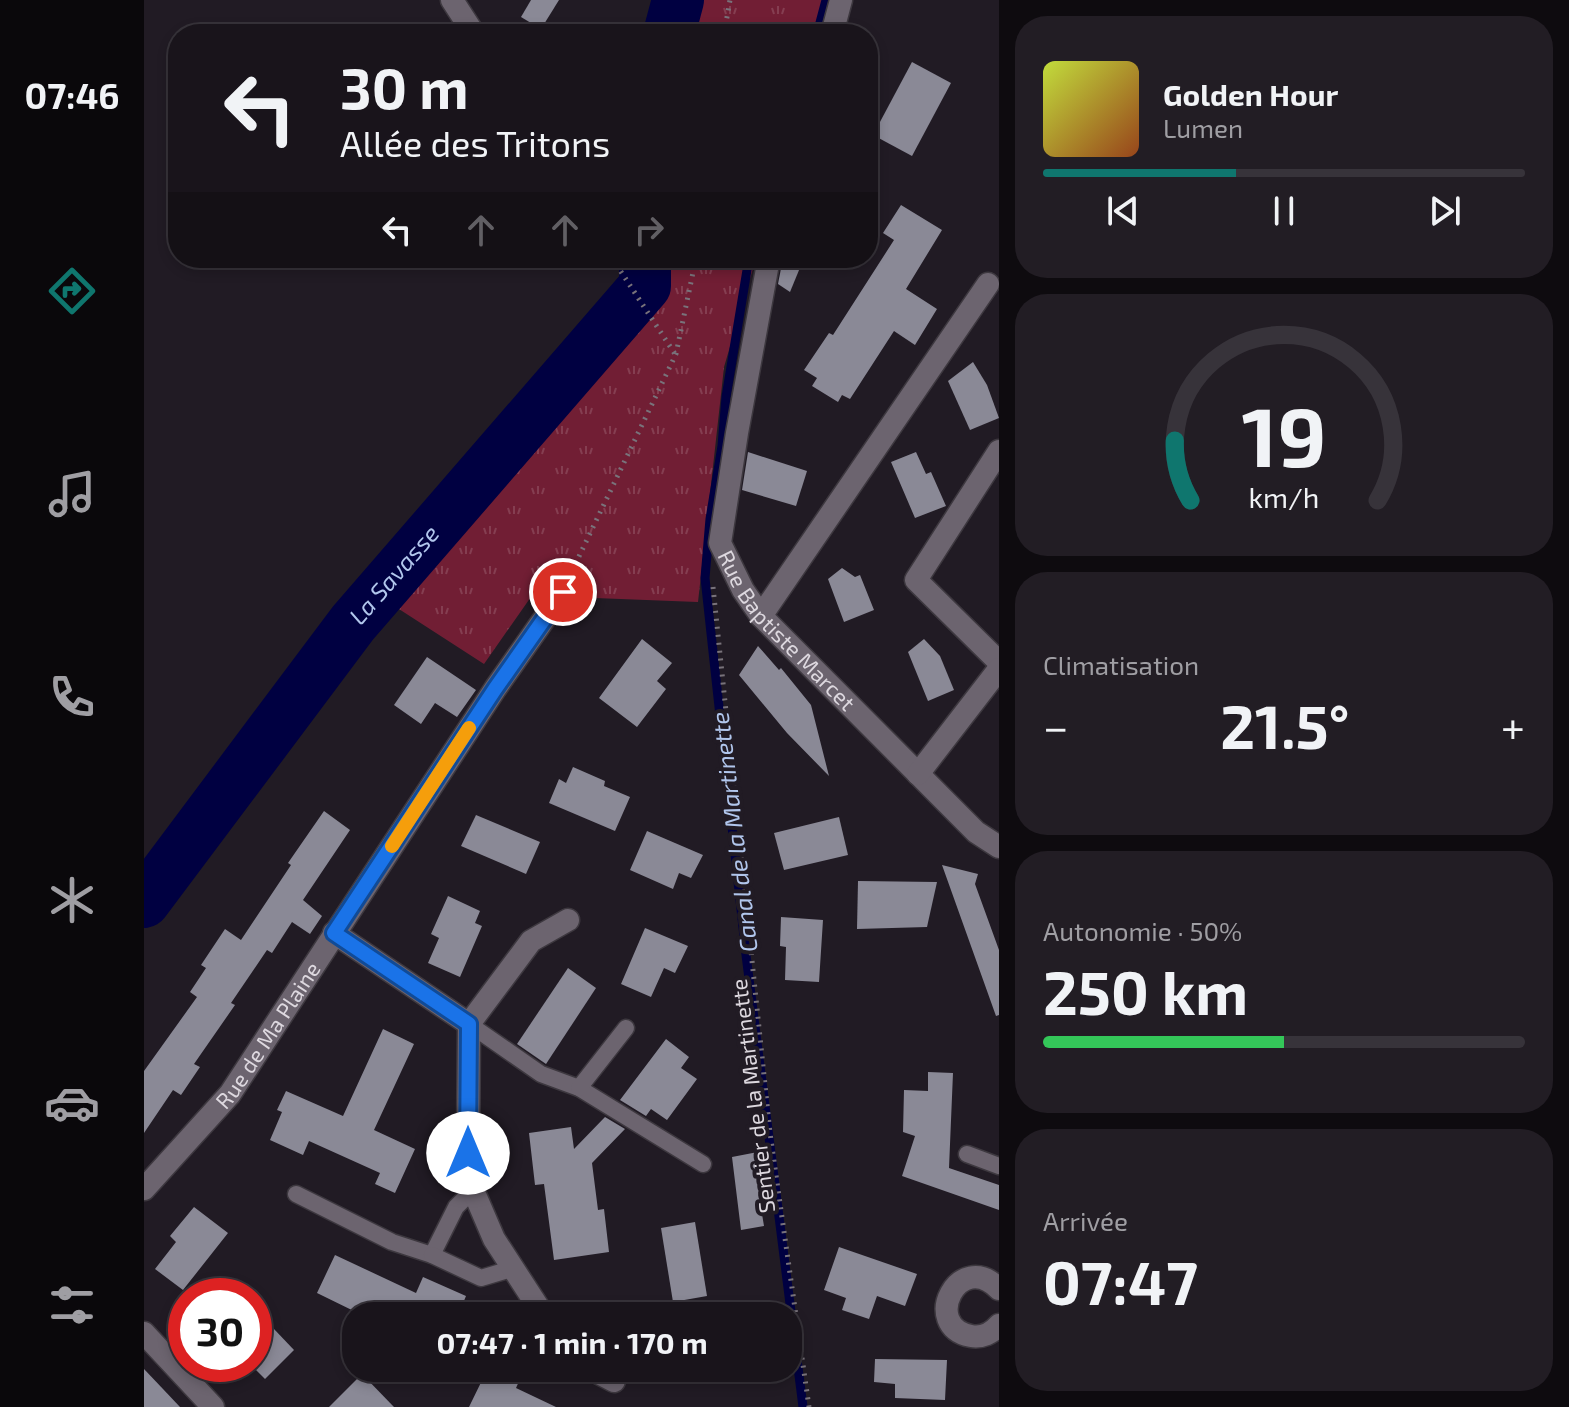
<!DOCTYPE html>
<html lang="fr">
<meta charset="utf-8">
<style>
body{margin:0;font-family:"Exo 2",sans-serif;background:#221d24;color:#f1f3f6;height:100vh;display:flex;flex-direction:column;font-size:30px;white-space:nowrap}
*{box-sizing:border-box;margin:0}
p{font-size:26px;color:#9f9ea3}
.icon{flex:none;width:44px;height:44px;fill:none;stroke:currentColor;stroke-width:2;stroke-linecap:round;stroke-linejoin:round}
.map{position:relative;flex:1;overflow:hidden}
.side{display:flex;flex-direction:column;gap:16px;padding:16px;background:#0e0b0f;width:570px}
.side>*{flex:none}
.guide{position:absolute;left:24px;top:24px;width:710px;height:244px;border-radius:32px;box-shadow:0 4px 12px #0003,0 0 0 2px #37333a;background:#19141b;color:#f1f3f6;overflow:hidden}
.speed{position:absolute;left:24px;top:1278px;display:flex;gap:16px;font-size:40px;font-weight:700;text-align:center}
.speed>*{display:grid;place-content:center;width:104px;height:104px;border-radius:50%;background:#19141b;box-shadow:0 4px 12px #0003,0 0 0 2px #37333a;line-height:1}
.speed .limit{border:12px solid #d22;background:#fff;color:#111}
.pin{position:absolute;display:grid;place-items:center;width:68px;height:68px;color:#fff;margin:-34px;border:4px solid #fff;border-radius:50%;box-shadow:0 2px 8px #0007}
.me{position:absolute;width:88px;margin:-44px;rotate:0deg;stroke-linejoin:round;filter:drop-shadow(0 0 6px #0008)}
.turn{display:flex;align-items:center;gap:28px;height:168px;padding:0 40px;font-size:36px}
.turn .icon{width:104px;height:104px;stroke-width:2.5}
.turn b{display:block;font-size:56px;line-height:68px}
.lanes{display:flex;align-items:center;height:76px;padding:0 40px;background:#0003;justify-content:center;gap:40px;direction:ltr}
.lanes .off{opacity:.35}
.big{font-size:60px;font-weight:700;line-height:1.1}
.side .card{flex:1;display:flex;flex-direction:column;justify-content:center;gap:12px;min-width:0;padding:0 28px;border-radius:32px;background:#221d24}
.side .dial{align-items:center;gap:0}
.dial svg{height:208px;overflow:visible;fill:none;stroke:#37333a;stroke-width:7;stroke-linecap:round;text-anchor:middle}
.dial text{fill:#f1f3f6;stroke:none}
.song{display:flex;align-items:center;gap:24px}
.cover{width:96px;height:96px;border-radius:12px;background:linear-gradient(135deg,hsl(70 70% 55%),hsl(20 70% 35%))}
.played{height:8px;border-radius:4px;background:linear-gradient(90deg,#0f766e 40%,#37333a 40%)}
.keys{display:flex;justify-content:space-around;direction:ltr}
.heat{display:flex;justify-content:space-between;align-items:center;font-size:44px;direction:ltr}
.charge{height:12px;border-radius:6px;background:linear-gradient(90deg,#34c759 50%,#37333a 0)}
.trip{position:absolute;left:198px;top:1302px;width:460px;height:80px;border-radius:32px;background:#19141b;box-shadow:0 4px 12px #0003,0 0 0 2px #37333a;font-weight:700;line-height:80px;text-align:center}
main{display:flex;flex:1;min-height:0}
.tabs{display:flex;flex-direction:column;width:144px;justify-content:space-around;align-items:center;background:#0a080b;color:#9f9ea3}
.tabs .icon{width:56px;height:56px}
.tabs .active{color:#0f766e}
.tabs b{font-size:36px;color:#f1f3f6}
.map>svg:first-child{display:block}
</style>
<main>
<nav class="tabs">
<b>07:46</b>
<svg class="icon active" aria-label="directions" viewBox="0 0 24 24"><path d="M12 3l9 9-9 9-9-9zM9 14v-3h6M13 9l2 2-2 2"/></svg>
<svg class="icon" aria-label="music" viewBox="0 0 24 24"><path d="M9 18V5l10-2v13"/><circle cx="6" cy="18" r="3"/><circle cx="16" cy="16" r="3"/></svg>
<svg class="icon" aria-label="phone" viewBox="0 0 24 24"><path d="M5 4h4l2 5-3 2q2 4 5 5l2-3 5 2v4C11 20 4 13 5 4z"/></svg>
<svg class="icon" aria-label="climate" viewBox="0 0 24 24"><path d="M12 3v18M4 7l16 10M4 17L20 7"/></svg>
<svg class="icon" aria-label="car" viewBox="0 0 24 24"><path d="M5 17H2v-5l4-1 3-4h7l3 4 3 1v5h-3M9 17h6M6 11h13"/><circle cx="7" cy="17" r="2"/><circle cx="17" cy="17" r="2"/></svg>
<svg class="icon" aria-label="filters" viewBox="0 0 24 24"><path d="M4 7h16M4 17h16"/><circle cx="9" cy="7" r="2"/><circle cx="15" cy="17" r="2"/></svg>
</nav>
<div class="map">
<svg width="855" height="1407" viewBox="0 0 855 1407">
<defs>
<pattern id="grass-tufts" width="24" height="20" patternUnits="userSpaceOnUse" patternTransform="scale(2)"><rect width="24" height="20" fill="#711e34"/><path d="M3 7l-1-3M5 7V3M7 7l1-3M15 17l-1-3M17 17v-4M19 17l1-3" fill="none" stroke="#853e51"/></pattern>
</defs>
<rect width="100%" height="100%" fill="#211b24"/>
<g fill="url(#grass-tufts)">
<path d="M547,0H687L677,34H537Z"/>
<path d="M516,258H612L580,367L554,602L451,598L403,574L340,664L241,600L518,295Z"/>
</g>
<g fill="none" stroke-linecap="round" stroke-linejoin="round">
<g stroke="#000041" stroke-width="9">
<path d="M673,34L682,0"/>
<path d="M605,258L582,397L578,446L566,519L561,578L602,955L659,1407"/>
</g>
<g stroke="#000041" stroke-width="52">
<path d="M525,34L534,0"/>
<path id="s1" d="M0,902L209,623L501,286V258"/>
</g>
</g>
<g fill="#8a8996">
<path d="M387,0H415L397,29L377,17Z"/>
<path d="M768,62L807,83L768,156L729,135Z"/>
<path d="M757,205L798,230L762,289L793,309L771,345L750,331L706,399L698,395L694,402L668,386L673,378L660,370L685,333L689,335L750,240L739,233Z"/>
<path d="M639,258H660L646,292L634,284Z"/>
<path d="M829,362L843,385L855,418L826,430L804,381Z"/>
<path d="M604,452L663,471L652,506L598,490Z"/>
<path d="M772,452L782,474L787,472L802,506L771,518L747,462Z"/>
<path d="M698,568L711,577L716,575L730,610L700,622L684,579Z"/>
<path d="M498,639L528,663L513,681L522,689L493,727L455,698Z"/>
<path d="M780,639L796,656L810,690L784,701L764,652Z"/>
<path d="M614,646L635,670L637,668L667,705L685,776L643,733L595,675Z"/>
<path d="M283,657L332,690L313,717L291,703L277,724L250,705Z"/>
<path d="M429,767L461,781L460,786L486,797L471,831L405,803L415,779L422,783Z"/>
<path d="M180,811L206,830L159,900L178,916L166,934L148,922L128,953L123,950L87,1003L91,1005L50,1064L56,1067L37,1095L29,1090L0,1133V1071L53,997L46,992L62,968L57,965L81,929L97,940L147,865L144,863Z"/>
<path d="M332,815L396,842L382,874L317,846Z"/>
<path d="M695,817L704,855L640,870L630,833Z"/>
<path d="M503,831L559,855L547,878L535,873L529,889L486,870Z"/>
<path d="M798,865L834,874L831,884L855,950V1015L852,1016Z"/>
<path d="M714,881L793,882L783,927L713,929Z"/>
<path d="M304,896L336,911L331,923L338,926L316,977L284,963L295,938L287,934Z"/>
<path d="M637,917L679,920L675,982L641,980L642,947L636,946Z"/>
<path d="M501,928L544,946L531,973L520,968L507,997L477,984Z"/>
<path d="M424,968L452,988L402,1064L373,1044Z"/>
<path d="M239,1029L270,1044L230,1130L271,1149L251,1193L231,1184L236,1173L165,1141L159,1155L126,1140L138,1112L133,1110L142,1091L199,1116Z"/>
<path d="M522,1039L545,1057L537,1068L553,1079L523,1120L507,1109L502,1116L476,1100Z"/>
<path d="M784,1072L809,1073L805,1168L855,1185V1210L758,1176L771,1136L759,1132L760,1090L784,1091Z"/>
<path d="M461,1117L481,1129L448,1163L454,1210L460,1209L465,1252L410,1260L400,1184L391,1185L385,1133L427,1127L430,1149Z"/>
<path d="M619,1151L627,1206L617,1208L620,1226L597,1230L588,1157Z"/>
<path d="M50,1207L84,1233L39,1290L11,1269L32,1242L26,1236Z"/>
<path d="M551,1222L563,1296L529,1302L517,1228Z"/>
<path d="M695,1247L773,1274L761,1306L733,1296L725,1319L698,1310L702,1298L680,1290Z"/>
<path d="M191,1255L272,1293L279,1277L322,1296L315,1313L321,1316H220L173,1293Z"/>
<path d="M110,1308L150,1350L121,1379L110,1368Z"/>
<path d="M731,1359L803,1360L801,1400L751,1398V1384L730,1382Z"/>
<path d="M344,1368H381L372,1388L412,1407H325Z"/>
<path d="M0,1369L19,1389L36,1407H0Z"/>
<path d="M218,1374L250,1407H185Z"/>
</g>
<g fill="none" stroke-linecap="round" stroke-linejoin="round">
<g stroke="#3d383f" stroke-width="19">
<g id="service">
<path d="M325,1024L397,1074L435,1088L559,1164"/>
<path d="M435,1088L482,1028"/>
<path d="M823,1154L855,1166"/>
<path d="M152,1194L248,1242L288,1255L312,1207L329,1190"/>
<path d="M288,1255L337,1278L367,1269"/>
</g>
</g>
<g stroke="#3d383f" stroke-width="25">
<g id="minor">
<path d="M308,0L330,34"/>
<path d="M688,34L697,0"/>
<path id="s2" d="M625,258L593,433L576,543L599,590L617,616L832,832L855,847"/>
<path d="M855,451L772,580L855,662"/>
<path d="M617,616L844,284"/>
<path d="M774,774L855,669"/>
<path d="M190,933L325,1024"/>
<path id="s3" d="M0,1189L86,1094L351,689L419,592"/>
<path d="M855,1289C815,1248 776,1326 827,1336C838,1338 848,1333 855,1325"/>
<path d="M400,1316L350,1239L329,1190L324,1153L325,1024L387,941L424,920"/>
<path d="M0,1333L69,1407"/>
<path d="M445,1368L470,1381"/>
</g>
</g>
<g stroke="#79737b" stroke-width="5" stroke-dasharray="2 6" stroke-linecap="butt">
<path d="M580,34L586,0"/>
<path d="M468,258L531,354"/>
<path d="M428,571L532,354L552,258"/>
<path d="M569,587L626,1133L665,1407"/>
</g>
<use href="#service" stroke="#6c646f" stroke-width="16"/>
<use href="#minor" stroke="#6c646f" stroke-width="22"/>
</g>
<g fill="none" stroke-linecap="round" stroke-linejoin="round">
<g stroke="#114b97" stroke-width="20">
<path id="route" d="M324,1153L325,1024L190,933L351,689L419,592"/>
</g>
<use href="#route" stroke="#1a73e8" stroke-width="14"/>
<path stroke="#f59e0b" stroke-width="14" d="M248,846L325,728"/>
</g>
<g text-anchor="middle" stroke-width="8" stroke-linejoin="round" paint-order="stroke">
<g font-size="22" fill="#ddd8df" stroke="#211b24">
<text dy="8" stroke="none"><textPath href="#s2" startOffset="400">Rue Baptiste Marcet</textPath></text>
<text dy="8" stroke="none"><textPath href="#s3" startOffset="198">Rue de Ma Plaine</textPath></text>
<text transform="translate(609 1096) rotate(-97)" y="8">Sentier de la Martinette</text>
</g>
<g font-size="24" font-style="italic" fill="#b1c6ec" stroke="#211b24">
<text dy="8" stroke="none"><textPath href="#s1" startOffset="412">La Savasse</textPath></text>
<text transform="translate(591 832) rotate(-97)" y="8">Canal de la Martinette</text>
</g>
</g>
</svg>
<div class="speed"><div class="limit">30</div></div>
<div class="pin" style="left:419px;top:592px;background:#d93025"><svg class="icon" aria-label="arrive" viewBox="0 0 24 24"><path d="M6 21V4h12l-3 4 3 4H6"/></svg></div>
<svg class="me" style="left:324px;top:1153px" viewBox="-20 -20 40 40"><circle r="19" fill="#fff"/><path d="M0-13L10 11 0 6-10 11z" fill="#1a73e8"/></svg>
<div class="trip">07:47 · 1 min · 170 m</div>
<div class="guide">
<div class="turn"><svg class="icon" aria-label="left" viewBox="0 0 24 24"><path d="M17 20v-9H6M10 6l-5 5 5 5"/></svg><div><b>30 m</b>Allée des Tritons</div></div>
<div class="lanes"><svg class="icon" aria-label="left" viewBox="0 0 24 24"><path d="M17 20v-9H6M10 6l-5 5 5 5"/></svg><svg class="icon off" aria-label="ahead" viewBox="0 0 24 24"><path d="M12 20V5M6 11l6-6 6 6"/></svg><svg class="icon off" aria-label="ahead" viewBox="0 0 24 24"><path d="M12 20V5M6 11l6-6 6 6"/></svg><svg class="icon off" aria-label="right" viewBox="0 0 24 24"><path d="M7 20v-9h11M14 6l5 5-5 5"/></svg></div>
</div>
</div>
<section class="side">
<div class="card">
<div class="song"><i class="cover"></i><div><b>Golden Hour</b><p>Lumen</p></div></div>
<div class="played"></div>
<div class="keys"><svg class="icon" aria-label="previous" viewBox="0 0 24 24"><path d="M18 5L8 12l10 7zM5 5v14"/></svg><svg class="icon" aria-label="pause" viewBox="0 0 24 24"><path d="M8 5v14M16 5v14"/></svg><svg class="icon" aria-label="next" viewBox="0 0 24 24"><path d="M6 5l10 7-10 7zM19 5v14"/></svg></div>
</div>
<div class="card dial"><svg viewBox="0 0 100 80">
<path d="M14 69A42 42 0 1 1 86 69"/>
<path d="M14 69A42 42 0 0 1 8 46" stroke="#0f766e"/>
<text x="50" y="56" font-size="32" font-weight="700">19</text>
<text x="50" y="72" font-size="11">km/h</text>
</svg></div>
<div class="card"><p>Climatisation</p>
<div class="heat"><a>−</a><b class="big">21.5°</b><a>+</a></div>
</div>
<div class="card"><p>Autonomie · 50%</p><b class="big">250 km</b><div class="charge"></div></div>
<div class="card"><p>Arrivée</p><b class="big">07:47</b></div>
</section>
</main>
